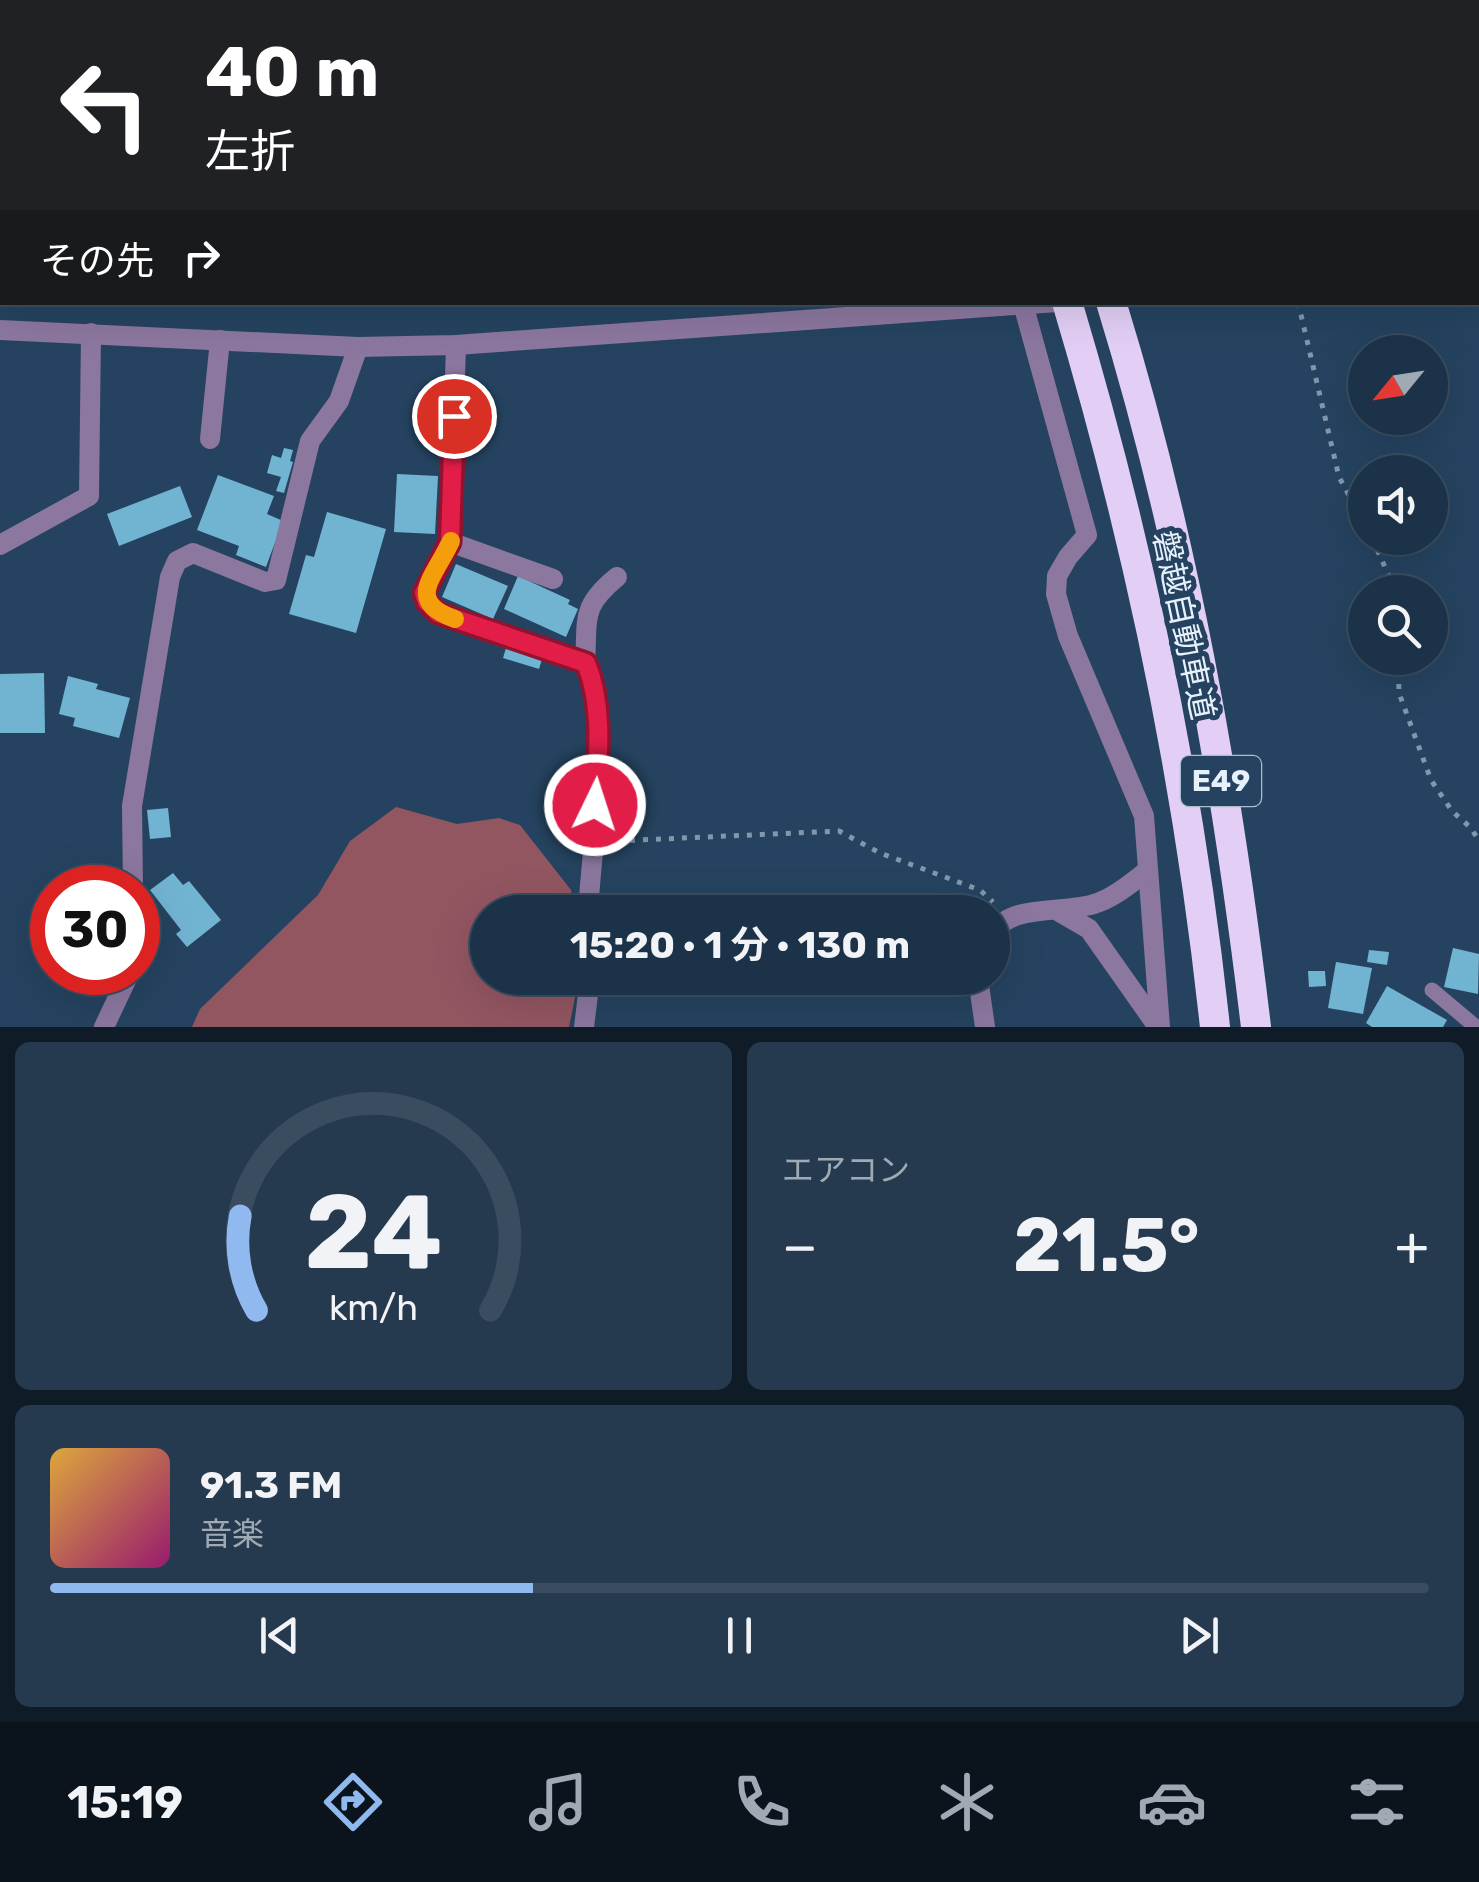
<!DOCTYPE html>
<html lang="ja">
<meta charset="utf-8">
<style>
body{margin:0;font-family:Rubik,"Noto Sans JP",sans-serif;background:#253a4f;color:#f1f3f6;height:100vh;display:flex;flex-direction:column;font-size:38px;white-space:nowrap}
*{box-sizing:border-box;margin:0}
p{font-size:32px;color:#a0aab4}
.icon{flex:none;width:55px;height:55px;fill:none;stroke:currentColor;stroke-width:2;stroke-linecap:round;stroke-linejoin:round}
.map{position:relative;height:1027px;overflow:hidden}
.drawer{display:flex;flex-direction:column;gap:15px;padding:15px;background:#0f1c28;flex:1}
.drawer>*{flex:none}
.hud{position:absolute;left:0px;top:0px;width:1480px;height:305px;box-shadow:0 10px 40px #0002,0 0 0 2px #3a4d60;background:#202124;color:#fff;overflow:hidden}
.needle{width:65px;rotate:240deg}
.tools{position:absolute;left:1348px;top:335px;display:grid;gap:20px}
.tools a{display:grid;place-items:center;width:100px;height:100px;border-radius:50%;background:#1c3248;box-shadow:0 10px 40px #0002,0 0 0 2px #3a4d60;font-size:50px}
.speed{position:absolute;left:30px;top:865px;display:flex;gap:20px;font-size:50px;font-weight:700;text-align:center}
.speed>*{display:grid;place-content:center;width:130px;height:130px;border-radius:50%;background:#1c3248;box-shadow:0 10px 40px #0002,0 0 0 2px #3a4d60;line-height:1}
.speed .limit{border:15px solid #d22;background:#fff;color:#111}
.pin{position:absolute;display:grid;place-items:center;width:85px;height:85px;color:#fff;margin:-42px;border:5px solid #fff;border-radius:50%;box-shadow:0 2px 10px #0007}
.me{position:absolute;width:110px;margin:-55px;rotate:4deg;stroke-linejoin:round;filter:drop-shadow(0 0 8px #0008)}
.turn{display:flex;align-items:center;gap:35px;height:210px;padding:0 40px;font-size:45px}
.turn .icon{width:130px;height:130px;stroke-width:2.5}
.turn b{display:block;font-size:70px;line-height:85px}
.then{display:flex;align-items:center;height:95px;padding:0 40px;background:#0003;gap:20px;font-size:38px}
.big{font-size:75px;font-weight:700;line-height:1.1}
.drawer .tile{flex:1;display:flex;flex-direction:column;justify-content:center;gap:15px;min-width:0;padding:0 35px;border-radius:15px;background:#253a4f}
.drawer .dial{align-items:center;gap:0}
.dial svg{height:260px;overflow:visible;fill:none;stroke:#3a4d60;stroke-width:7;stroke-linecap:round;text-anchor:middle}
.dial text{fill:#f1f3f6;stroke:none}
.song{display:flex;align-items:center;gap:30px}
.cover{width:120px;height:120px;border-radius:15px;background:linear-gradient(135deg,hsl(40 70% 55%),hsl(320 70% 35%))}
.played{height:10px;border-radius:5px;background:linear-gradient(90deg,#90b9f0 35%,#3a4d60 35%)}
.keys{display:flex;justify-content:space-around;direction:ltr}
.heat{display:flex;justify-content:space-between;align-items:center;font-size:55px;direction:ltr}
.drawer .tiles{flex:1;display:grid;gap:15px;grid-template-columns:1fr 1fr}
.tile:last-child{grid-column:span 2}
.trip{position:absolute;left:470px;top:895px;width:540px;height:100px;border-radius:50px;background:#1c3248;box-shadow:0 10px 40px #0002,0 0 0 2px #3a4d60;font-weight:700;line-height:100px;text-align:center}
.dock{display:flex;height:160px;justify-content:space-around;align-items:center;background:#0b141d;color:#a0aab4}
.dock .icon{width:70px;height:70px}
.dock .active{color:#90b9f0}
.dock b{font-size:45px;color:#f1f3f6}
.map>svg:first-child{display:block}
</style>
<div class="map">
<svg width="1479" height="1027" viewBox="0 0 1479 1027">
<rect width="100%" height="100%" fill="#254360"/>
<g fill="#925661">
<path d="M0,0H153L161,2H2V159Z"/>
<path d="M396,807L457,824L499,818L520,825L571,890L575,912H488V978H579L569,1027H192L200,1009L318,895L350,841Z"/>
</g>
<path fill="#708853" d="M153,0H1479V34L1478,2Z"/>
<g fill="#71b4d2">
<path d="M284,448L293,450L290,461L293,462L284,493L276,491L281,477L267,473L272,455L281,458Z"/>
<path d="M397,474L438,476L435,534L394,532Z"/>
<path d="M218,475L274,496L267,514L283,521L266,567L236,555L239,546L197,530Z"/>
<path d="M180,486L192,517L119,546L107,514Z"/>
<path d="M327,512L386,529L356,633L289,614L306,555L314,557Z"/>
<path d="M456,564L508,586L493,619L442,597Z"/>
<path d="M518,576L570,600L568,604L578,609L566,637L504,609Z"/>
<path d="M506,648L542,659L539,669L503,658Z"/>
<path d="M44,673L45,733H0V674Z"/>
<path d="M68,676L98,684L96,689L130,698L119,738L73,726L75,718L59,714Z"/>
<path d="M168,808L171,837L150,839L147,810Z"/>
<path d="M173,873L183,885L189,881L221,920L187,947L176,934L181,930L150,890Z"/>
<path d="M1453,948L1479,954L1478,994L1444,987Z"/>
<path d="M1369,950L1389,952L1387,965L1367,962Z"/>
<path d="M1336,962L1372,968L1363,1014L1328,1008Z"/>
<path d="M1308,971H1325L1326,986L1309,987Z"/>
<path d="M1387,986L1447,1020L1443,1027H1372L1366,1023Z"/>
</g>
<g fill="none" stroke-linecap="round" stroke-linejoin="round">
<g stroke="#8297ac" stroke-width="5" stroke-dasharray="5 8" stroke-linecap="butt">
<path d="M1478,126H1479"/>
<path d="M1298,302L1339,477L1365,525"/>
<path d="M1372,538L1396,592"/>
<path d="M1398,658L1399,693L1431,780L1452,811L1471,828L1479,841"/>
<path d="M617,841L839,831L880,853L980,890L993,902"/>
</g>
<path stroke="#8c779f" stroke-width="15" d="M1432,990L1476,1027"/>
<g stroke="#8c779f" stroke-width="20">
<path d="M1478,193H1479"/>
<path d="M1023,304L1087,535L1068,557L1057,576L1056,594L1068,636L1144,816L1160,1027"/>
<path d="M0,330L358,347L456,345L1057,302"/>
<path d="M456,345L450,542L424,593L427,602L437,613L585,663C611,725 592,844 588,912"/>
<path d="M210,439L220,340"/>
<path d="M450,542L553,579"/>
<path d="M0,545L89,496L91,333"/>
<path d="M585,663C588,619 580,607 617,577"/>
<path d="M133,888L132,806L170,577L177,561L193,553L265,582L276,580L310,441L339,401L358,347"/>
<path d="M1058,911L1089,929L1158,1027"/>
<path d="M992,934C1011,903 1063,914 1094,904C1114,898 1131,883 1147,871"/>
<path d="M978,978L985,1027"/>
<path d="M104,1027L130,972"/>
<path d="M584,1027L590,978"/>
</g>
<path stroke="#b694d3" stroke-width="20" d="M1478,294H1479"/>
<g stroke="#e3cff6" stroke-width="30">
<path d="M963,0L964,2"/>
<path d="M1006,0L1007,2"/>
<path d="M1067,302C1138,539 1189,782 1215,1027"/>
<path d="M1111,302C1184,538 1227,783 1256,1027"/>
</g>
</g>
<g fill="none" stroke-linecap="round" stroke-linejoin="round">
<g stroke="#92132f" stroke-width="25">
<path id="route" d="M454,416L450,542L424,593L427,602L438,613L586,663C604,707 598,758 595,805"/>
</g>
<use href="#route" stroke="#e11d48" stroke-width="18"/>
<path stroke="#f59e0b" stroke-width="18" d="M451,541C436,575 403,601 455,619"/>
</g>
<g text-anchor="middle" stroke-width="10" stroke-linejoin="round" paint-order="stroke">
<rect fill="#254360" stroke="#acbdcd" stroke-width="2.5" x="1181" y="756" width="80" height="50" rx="8"/>
<g font-size="30" font-weight="bold" fill="#e6f1fc">
<text x="1221" y="791">E49</text>
</g>
<g font-size="32" fill="#e6f1fc" stroke="#254360">
<text transform="translate(1184 625) rotate(78)" y="11">磐越自動車道</text>
</g>
</g>
</svg>
<div class="tools">
<a><svg class="needle" viewBox="-14 -14 28 28"><path d="M0-13l5 13h-10z" fill="#e53935"/><path d="M0 13l5-13h-10z" fill="#a0aab4"/></svg></a>
<a><svg class="icon" aria-label="sound" viewBox="0 0 24 24"><path d="M4 9h4l5-4v14l-5-4H4zM17 9q2 3 0 6"/></svg></a>
<a><svg class="icon" aria-label="search" viewBox="0 0 24 24"><circle cx="10" cy="10" r="6"/><path d="M15 15l6 6"/></svg></a>
</div>
<div class="speed"><div class="limit">30</div></div>
<div class="pin" style="left:454px;top:416px;background:#d93025"><svg class="icon" aria-label="arrive" viewBox="0 0 24 24"><path d="M6 21V4h12l-3 4 3 4H6"/></svg></div>
<svg class="me" style="left:595px;top:805px" viewBox="-20 -20 40 40"><circle r="17" fill="#e11d48" stroke="#fff" stroke-width="3"/><path d="M0-11L8 9 0 5-8 9z" fill="#fff"/></svg>
<div class="trip">15:20 · 1 分 · 130 m</div>
<div class="hud">
<div class="turn"><svg class="icon" aria-label="left" viewBox="0 0 24 24"><path d="M17 20v-9H6M10 6l-5 5 5 5"/></svg><div><b>40 m</b>左折</div></div>
<div class="then">その先<svg class="icon" aria-label="right" viewBox="0 0 24 24"><path d="M7 20v-9h11M14 6l5 5-5 5"/></svg></div>
</div>
</div>
<section class="drawer">
<div class="tiles">
<div class="tile dial"><svg viewBox="0 0 100 80">
<path d="M14 69A42 42 0 1 1 86 69"/>
<path d="M14 69A42 42 0 0 1 9 40" stroke="#90b9f0"/>
<text x="50" y="56" font-size="32" font-weight="700">24</text>
<text x="50" y="72" font-size="11">km/h</text>
</svg></div>
<div class="tile"><p>エアコン</p>
<div class="heat"><a>−</a><b class="big">21.5°</b><a>+</a></div>
</div>
<div class="tile">
<div class="song"><i class="cover"></i><div><b>91.3 FM</b><p>音楽</p></div></div>
<div class="played"></div>
<div class="keys"><svg class="icon" aria-label="previous" viewBox="0 0 24 24"><path d="M18 5L8 12l10 7zM5 5v14"/></svg><svg class="icon" aria-label="pause" viewBox="0 0 24 24"><path d="M8 5v14M16 5v14"/></svg><svg class="icon" aria-label="next" viewBox="0 0 24 24"><path d="M6 5l10 7-10 7zM19 5v14"/></svg></div>
</div>
</div>
</section>
<nav class="dock">
<b>15:19</b>
<svg class="icon active" aria-label="directions" viewBox="0 0 24 24"><path d="M12 3l9 9-9 9-9-9zM9 14v-3h6M13 9l2 2-2 2"/></svg>
<svg class="icon" aria-label="music" viewBox="0 0 24 24"><path d="M9 18V5l10-2v13"/><circle cx="6" cy="18" r="3"/><circle cx="16" cy="16" r="3"/></svg>
<svg class="icon" aria-label="phone" viewBox="0 0 24 24"><path d="M5 4h4l2 5-3 2q2 4 5 5l2-3 5 2v4C11 20 4 13 5 4z"/></svg>
<svg class="icon" aria-label="climate" viewBox="0 0 24 24"><path d="M12 3v18M4 7l16 10M4 17L20 7"/></svg>
<svg class="icon" aria-label="car" viewBox="0 0 24 24"><path d="M5 17H2v-5l4-1 3-4h7l3 4 3 1v5h-3M9 17h6M6 11h13"/><circle cx="7" cy="17" r="2"/><circle cx="17" cy="17" r="2"/></svg>
<svg class="icon" aria-label="filters" viewBox="0 0 24 24"><path d="M4 7h16M4 17h16"/><circle cx="9" cy="7" r="2"/><circle cx="15" cy="17" r="2"/></svg>
</nav>
